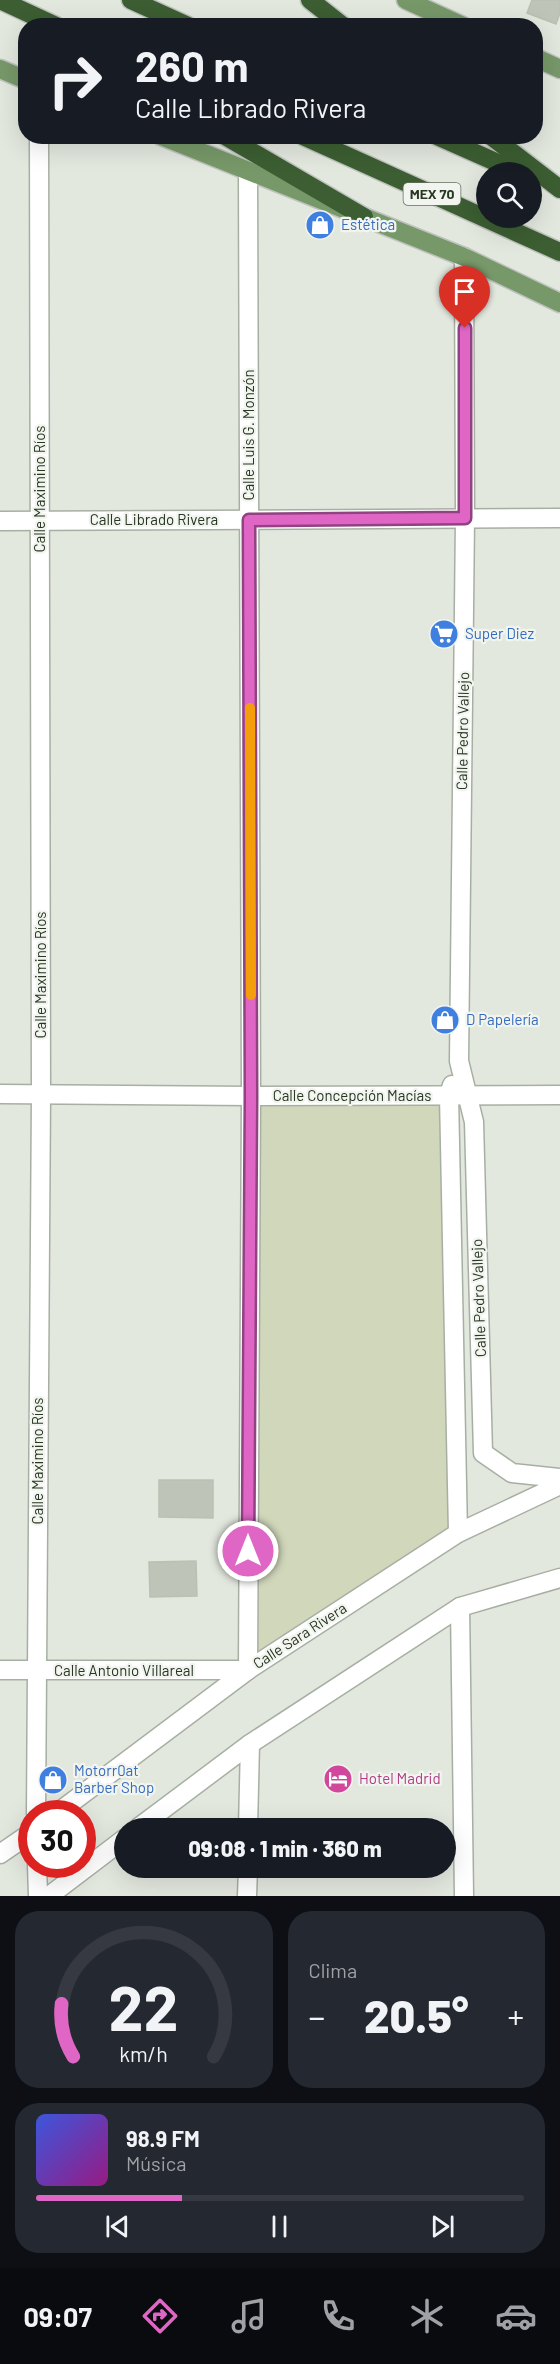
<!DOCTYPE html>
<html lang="es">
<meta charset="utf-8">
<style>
body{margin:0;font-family:Barlow,sans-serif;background:#242831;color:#f1f3f6;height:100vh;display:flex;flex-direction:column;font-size:22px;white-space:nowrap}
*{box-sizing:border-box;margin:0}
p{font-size:20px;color:#9ea1a6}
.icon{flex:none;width:33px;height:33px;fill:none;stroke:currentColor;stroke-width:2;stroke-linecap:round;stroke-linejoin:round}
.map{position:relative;height:1896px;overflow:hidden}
.panel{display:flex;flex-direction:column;gap:15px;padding:15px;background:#0d0f14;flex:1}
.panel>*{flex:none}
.banner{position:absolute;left:18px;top:18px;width:525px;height:126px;border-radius:24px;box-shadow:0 6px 24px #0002;background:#171b24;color:#f1f3f6;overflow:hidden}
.controls{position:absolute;left:476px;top:162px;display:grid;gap:12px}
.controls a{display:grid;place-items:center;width:66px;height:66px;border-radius:50%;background:#171b24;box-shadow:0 6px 24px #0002;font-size:30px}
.speed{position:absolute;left:18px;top:1800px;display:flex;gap:12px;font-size:30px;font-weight:700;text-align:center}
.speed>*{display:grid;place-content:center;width:78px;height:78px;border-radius:50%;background:#171b24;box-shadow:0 6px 24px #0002;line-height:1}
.speed .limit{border:9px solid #d22;background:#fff;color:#111}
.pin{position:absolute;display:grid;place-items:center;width:51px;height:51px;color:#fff;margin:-62px -26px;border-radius:50% 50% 50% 0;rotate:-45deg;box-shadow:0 0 6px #0007}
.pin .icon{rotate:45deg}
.me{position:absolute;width:66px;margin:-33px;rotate:0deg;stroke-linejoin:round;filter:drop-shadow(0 0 4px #0008)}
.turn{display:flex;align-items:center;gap:21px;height:126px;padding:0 18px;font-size:27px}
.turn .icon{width:78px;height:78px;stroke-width:2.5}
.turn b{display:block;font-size:42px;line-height:51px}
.big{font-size:45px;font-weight:800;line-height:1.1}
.panel .card{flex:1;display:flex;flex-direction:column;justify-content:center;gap:9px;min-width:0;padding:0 21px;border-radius:24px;background:#242831}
.panel .dial{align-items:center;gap:0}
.dial svg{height:156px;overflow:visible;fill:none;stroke:#363941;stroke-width:7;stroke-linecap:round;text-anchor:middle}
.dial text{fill:#f1f3f6;stroke:none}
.song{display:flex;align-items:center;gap:18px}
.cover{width:72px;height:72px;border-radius:9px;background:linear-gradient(135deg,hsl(230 70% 55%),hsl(310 70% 35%))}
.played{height:6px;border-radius:3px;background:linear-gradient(90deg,#df66c5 30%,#363941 30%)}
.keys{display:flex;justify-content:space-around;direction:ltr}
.heat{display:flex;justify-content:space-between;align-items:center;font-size:33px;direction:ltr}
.panel .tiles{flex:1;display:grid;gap:15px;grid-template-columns:1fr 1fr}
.card:last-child{grid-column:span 2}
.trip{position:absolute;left:114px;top:1818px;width:342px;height:60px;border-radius:30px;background:#171b24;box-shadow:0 6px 24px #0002;font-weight:800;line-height:60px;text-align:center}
.menu{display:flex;height:96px;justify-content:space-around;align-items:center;background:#090b0e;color:#9ea1a6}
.menu .icon{width:42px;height:42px}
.menu .on{color:#df66c5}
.menu b{font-size:27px;color:#f1f3f6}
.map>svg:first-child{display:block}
</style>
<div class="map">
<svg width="560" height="1896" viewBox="0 0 560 1896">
<rect width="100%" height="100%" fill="#e3e8df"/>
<path fill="#d0d7ba" d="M449,1096L451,1528L255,1659L253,1098Z"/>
<g fill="#bec5b8" stroke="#b9c1b3" stroke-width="1.5">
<path d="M532,0H560V13L556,24L527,13Z"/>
<path d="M159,1480H213V1518L159,1517Z"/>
<path d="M196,1561L197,1596L150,1597L149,1562Z"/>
</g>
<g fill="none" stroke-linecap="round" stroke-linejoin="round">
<g stroke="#a7afa3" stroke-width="21">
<g id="minor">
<path d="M464,257L465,518L459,1061L474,1122L483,1453L512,1473L560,1478"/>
<path d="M0,521L560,518"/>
<path d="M452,1085L449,1095L458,1533"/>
<path d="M0,1094L251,1096L560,1095"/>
<path d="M460,1607L464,1896"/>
<path d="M0,1670H248L251,1096L248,172"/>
<path d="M36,1814L41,1095L39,136"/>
<path d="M56,1814L248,1670L458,1533L560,1485"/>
<path d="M138,1828L250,1744L460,1607L560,1578"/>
<path d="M248,1828L250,1744"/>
<path d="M0,1854L32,1832"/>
<path d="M37,1864L38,1896"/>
<path d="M49,1896L124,1839"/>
<path d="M247,1896L248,1868"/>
</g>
</g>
<g stroke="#bec3bd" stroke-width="21">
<g id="major">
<path d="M406,0L463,26"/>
<path d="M536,58L560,69"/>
<path d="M0,69L26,80"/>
<path d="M161,136L464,257L560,303"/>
</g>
</g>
<g stroke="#bec3bd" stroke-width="21">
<g id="highway">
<path d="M0,0L56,26"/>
<path d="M131,0L188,26"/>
<path d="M310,0L343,26"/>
<path d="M225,136L364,217"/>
<path d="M303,136L560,252"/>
<path d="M437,136L518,172"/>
<path d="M491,136L560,189"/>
</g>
</g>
<use href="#minor" stroke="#fff" stroke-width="18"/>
<use href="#major" stroke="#779869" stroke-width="18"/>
<use href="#highway" stroke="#3c5e32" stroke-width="18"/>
</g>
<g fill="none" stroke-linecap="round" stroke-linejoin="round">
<g stroke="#914280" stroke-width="15">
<path id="route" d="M248,1551L251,1096L249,520L465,518V328"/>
</g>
<use href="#route" stroke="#df66c5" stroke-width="10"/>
<path stroke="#f59e0b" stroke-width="10" d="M250,708L251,995"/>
</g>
<defs>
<g id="shop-disc" transform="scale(1.5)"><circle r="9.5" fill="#3f7fe0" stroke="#f2f5ef"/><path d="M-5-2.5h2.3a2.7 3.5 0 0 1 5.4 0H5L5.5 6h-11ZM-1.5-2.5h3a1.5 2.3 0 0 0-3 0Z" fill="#fff"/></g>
<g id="supermarket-disc" transform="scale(1.5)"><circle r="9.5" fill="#3f7fe0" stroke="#f2f5ef"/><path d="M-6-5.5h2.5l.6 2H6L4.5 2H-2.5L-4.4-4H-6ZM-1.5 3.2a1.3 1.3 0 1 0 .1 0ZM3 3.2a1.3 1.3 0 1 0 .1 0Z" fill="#fff"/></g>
<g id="hotel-disc" transform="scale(1.5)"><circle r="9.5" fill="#d1479c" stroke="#f2f5ef"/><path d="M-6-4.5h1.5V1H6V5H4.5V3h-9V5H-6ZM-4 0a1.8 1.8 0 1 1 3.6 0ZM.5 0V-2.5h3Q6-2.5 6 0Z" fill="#fff"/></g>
</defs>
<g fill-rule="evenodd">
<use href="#shop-disc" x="320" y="225"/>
<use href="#supermarket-disc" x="444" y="634"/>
<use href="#shop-disc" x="445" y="1020"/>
<use href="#hotel-disc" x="338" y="1779"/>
<use href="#shop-disc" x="53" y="1780"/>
</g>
<g text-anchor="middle" stroke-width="4.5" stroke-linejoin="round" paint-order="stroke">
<rect fill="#f2f5ef" stroke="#656f60" stroke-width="1.5" x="403.5" y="183" width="57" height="22" rx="4.5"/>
<g font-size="14" font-weight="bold" fill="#283622">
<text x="432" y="199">MEX 70</text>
</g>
<g font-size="15" fill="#366cbe" stroke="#f2f5ef" text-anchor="start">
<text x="341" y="230">Estética</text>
<text x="465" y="639">Super Diez</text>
<text x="466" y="1025">D Papelería</text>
<text x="74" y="1776">Motorr0at<tspan x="74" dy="17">Barber Shop</tspan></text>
</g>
<g font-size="15" fill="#283622" stroke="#f2f5ef">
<text transform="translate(249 435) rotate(-90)" y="5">Calle Luis G. Monzón</text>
<text transform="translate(40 489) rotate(-90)" y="5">Calle Maximino Ríos</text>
<text x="154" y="525">Calle Librado Rivera</text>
<text transform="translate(463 731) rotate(-89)" y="5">Calle Pedro Vallejo</text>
<text transform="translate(41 975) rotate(-90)" y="5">Calle Maximino Ríos</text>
<text x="352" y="1101">Calle Concepción Macías</text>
<text transform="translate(479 1298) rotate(-92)" y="5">Calle Pedro Vallejo</text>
<text transform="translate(38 1461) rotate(-90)" y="5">Calle Maximino Ríos</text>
<text transform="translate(300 1636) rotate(-33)" y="5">Calle Sara Rivera</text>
<text x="124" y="1676">Calle Antonio Villareal</text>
</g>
<g font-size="15" fill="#b23c85" stroke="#f2f5ef" text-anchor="start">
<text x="359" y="1784">Hotel Madrid</text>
</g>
</g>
</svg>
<div class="controls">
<a><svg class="icon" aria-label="search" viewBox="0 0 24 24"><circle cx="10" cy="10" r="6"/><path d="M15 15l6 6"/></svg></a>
</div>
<div class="speed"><div class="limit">30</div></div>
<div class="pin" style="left:465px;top:328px;background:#d93025"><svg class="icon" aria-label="arrive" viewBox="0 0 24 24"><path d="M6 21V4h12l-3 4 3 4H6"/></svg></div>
<svg class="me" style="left:248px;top:1551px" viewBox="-20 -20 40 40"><circle r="17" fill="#df66c5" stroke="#fff" stroke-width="3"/><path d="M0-11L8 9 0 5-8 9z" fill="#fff"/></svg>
<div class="trip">09:08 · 1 min · 360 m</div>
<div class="banner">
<div class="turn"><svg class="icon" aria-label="right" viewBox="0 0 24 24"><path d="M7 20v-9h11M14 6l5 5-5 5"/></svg><div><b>260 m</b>Calle Librado Rivera</div></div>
</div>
</div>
<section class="panel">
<div class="tiles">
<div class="card dial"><svg viewBox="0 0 100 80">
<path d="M14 69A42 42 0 1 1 86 69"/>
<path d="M14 69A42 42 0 0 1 8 42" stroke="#df66c5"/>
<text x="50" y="56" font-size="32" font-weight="700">22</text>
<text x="50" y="72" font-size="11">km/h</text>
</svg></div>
<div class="card"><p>Clima</p>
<div class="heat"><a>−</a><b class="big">20.5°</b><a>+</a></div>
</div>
<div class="card">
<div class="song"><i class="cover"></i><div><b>98.9 FM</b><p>Música</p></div></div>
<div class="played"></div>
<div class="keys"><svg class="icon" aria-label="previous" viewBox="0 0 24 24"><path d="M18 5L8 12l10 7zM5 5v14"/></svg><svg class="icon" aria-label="pause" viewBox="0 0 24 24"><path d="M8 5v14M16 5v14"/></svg><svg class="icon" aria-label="next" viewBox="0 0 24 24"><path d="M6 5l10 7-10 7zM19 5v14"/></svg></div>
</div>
</div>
</section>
<nav class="menu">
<b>09:07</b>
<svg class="icon on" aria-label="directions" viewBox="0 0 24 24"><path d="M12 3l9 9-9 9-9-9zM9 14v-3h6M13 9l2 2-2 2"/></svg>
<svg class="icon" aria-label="music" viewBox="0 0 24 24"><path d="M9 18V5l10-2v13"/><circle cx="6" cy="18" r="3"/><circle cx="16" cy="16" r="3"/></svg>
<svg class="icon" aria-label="phone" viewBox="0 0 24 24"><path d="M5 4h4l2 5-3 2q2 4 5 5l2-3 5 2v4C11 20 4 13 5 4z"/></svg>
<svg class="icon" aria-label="climate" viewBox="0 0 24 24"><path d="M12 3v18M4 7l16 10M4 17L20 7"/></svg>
<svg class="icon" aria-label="car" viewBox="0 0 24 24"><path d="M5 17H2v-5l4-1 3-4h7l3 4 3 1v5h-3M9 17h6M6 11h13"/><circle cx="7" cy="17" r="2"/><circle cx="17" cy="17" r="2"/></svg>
</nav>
